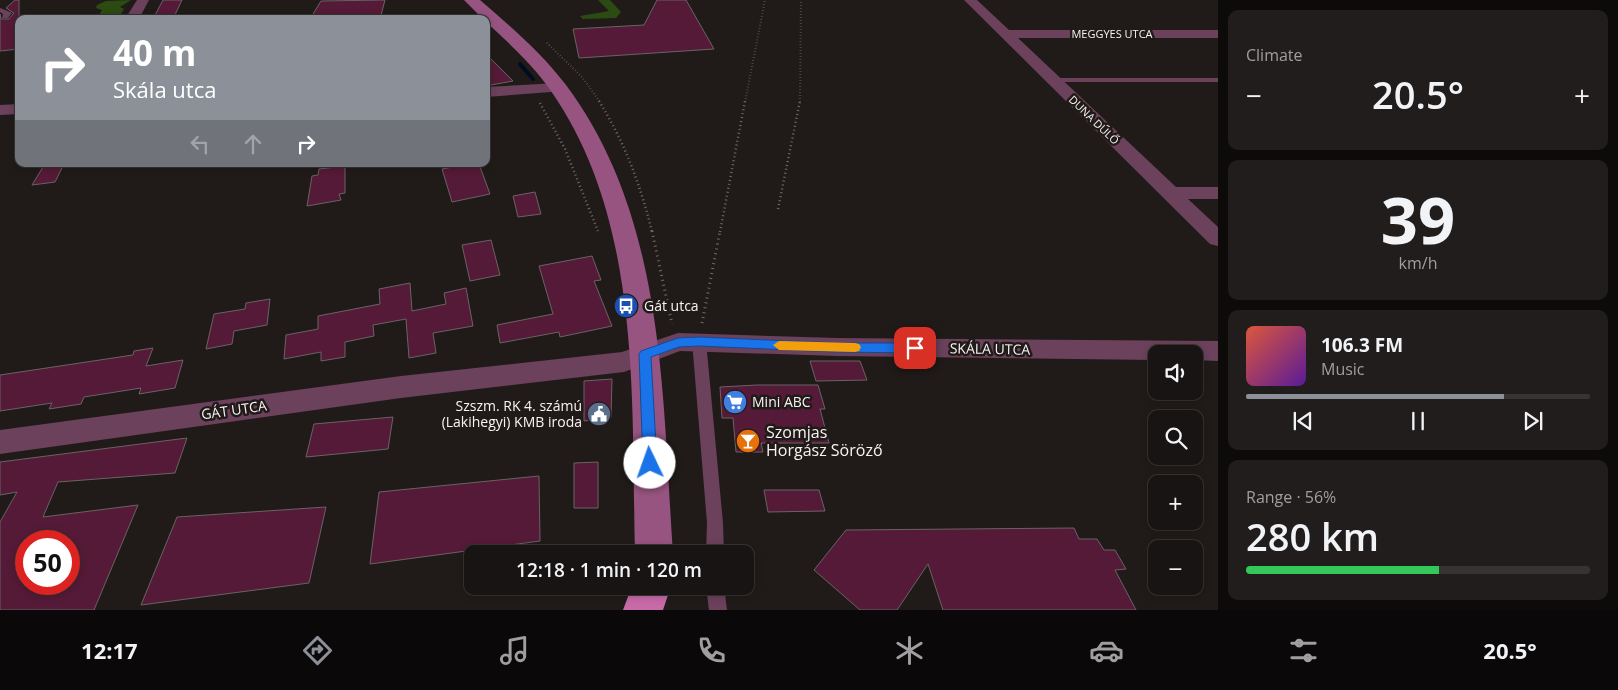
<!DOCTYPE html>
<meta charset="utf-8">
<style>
body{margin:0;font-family:"Open Sans",sans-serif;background:#211d1c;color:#f1f3f6;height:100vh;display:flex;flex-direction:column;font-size:19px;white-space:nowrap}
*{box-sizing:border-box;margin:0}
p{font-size:16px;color:#9f9ea0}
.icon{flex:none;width:28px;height:28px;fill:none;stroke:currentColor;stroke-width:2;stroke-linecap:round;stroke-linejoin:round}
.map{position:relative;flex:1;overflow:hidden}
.side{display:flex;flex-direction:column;gap:10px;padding:10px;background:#0d0b0a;width:400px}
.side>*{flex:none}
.banner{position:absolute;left:15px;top:15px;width:475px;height:152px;border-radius:10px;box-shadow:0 2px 8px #0003,0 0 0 1px #363333;background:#8c9099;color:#fff;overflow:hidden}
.tools{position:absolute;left:1148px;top:345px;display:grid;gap:10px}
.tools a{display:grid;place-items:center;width:55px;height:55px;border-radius:10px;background:#181413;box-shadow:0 2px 8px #0003,0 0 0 1px #363333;font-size:25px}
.speed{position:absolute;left:15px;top:530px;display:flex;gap:10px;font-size:25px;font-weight:700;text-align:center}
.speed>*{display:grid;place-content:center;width:65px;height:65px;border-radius:50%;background:#181413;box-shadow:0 2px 8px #0003,0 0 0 1px #363333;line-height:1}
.speed .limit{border:8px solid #d22;background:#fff;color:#111}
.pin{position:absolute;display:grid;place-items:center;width:42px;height:42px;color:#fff;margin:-21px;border-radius:10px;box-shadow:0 2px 8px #0006}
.me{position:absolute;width:55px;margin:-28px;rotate:357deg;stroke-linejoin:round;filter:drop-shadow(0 0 4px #0008)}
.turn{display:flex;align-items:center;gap:18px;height:105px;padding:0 15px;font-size:22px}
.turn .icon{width:65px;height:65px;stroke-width:2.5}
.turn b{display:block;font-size:35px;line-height:42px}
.lanes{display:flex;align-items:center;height:48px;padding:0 15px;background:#0003;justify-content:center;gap:25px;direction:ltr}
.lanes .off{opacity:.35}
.big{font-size:38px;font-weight:600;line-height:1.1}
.side .widget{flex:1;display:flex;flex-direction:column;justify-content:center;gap:8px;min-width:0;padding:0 18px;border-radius:10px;background:#211d1c}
.side .dial{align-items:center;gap:0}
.dial b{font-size:65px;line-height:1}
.song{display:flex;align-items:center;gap:15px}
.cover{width:60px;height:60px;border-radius:8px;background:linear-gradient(135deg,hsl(10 70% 55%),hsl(270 70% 35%))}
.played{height:5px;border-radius:2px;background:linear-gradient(90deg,#8c9099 75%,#363333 75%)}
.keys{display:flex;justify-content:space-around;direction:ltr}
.heat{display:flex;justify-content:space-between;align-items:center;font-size:28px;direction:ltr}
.charge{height:8px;border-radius:4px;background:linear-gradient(90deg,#34c759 56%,#363333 0)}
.trip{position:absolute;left:464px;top:545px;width:290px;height:50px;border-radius:10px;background:#181413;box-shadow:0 2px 8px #0003,0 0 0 1px #363333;font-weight:600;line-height:50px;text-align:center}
.menu{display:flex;height:80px;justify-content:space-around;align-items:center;background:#0a0808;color:#9f9ea0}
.menu .icon{width:35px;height:35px}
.menu .selected{color:#8c9099}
.menu b{font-size:22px;color:#f1f3f6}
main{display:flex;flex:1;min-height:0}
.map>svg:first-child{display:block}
</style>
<main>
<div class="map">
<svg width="1218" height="610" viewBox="0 0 1218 610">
<rect width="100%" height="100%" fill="#201b19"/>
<g fill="#2b4b12">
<path d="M131,0L120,7L124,9L118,19H103L99,15L102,10L96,8L97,5L106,1Z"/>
<path d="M598,0H610L621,12L616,18L583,19L580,16L609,11Z"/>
</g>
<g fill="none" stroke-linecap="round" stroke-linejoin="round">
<path stroke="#000c22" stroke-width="4" d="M520,64L533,79"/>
</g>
<g fill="#551a37" stroke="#696365" fill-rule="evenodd">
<path d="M15,0H19V49L0,51V14L1,19H9L14,13L6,8Z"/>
<path d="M163,0H182L173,19H153Z"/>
<path d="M385,0L380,19H310L321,1Z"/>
<path d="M657,0H686L714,49L579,58L573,29L644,25Z"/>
<path d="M486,54L513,81L491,85L486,80Z"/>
<path d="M64,164L55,182L32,185L43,167Z"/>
<path d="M469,164H479L490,194L452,202L442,169Z"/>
<path d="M345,166V193L339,194L341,200L307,206L312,176L318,175L319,169Z"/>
<path d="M535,192L541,214L518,217L513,196Z"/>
<path d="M491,240L500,275L470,281L462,245Z"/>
<path d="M592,256L601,280L594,281L612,326L560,337L559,332L500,343L497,325L553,314L539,266Z"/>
<path d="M410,283L412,311L446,304L444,293L466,288L473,326L433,333L436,353L409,358L406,319L373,325L374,336L345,342V357L321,361V352L284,359L286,335L318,329V316L380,304L379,289Z"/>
<path d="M270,299L267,325L234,331L232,344L206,349L214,314L245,309L246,303Z"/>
<path d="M153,348L146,366L183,360L175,388L139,394L141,388L84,397L81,404L49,409L52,403L0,411V375L133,355L134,351Z"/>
<path d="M810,361H860L867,380L816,381Z"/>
<path d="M612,379L611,417L584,421V381Z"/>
<path d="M757,385H818L825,409H820L829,443H761L763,452H736L733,418H722L720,387Z"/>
<path d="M393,417L388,449L306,457L314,424Z"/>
<path d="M187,438L175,473L58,482L43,517L138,505L94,610H0V522L17,492L0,495V462ZM26,541H69V584H26Z"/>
<path d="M598,462V508H574V463Z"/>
<path d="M539,476L540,541L370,564L379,492Z"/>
<path d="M764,490H819L825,511L768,512Z"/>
<path d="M326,507L309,583L141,605L177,517Z"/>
<path d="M1074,528L1079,539H1097L1104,550H1115L1126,569L1115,570L1136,610H943L928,564L897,610H860L814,570L846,530Z"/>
</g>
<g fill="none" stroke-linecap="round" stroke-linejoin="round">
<g stroke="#716c6a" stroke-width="2" stroke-dasharray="0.5 2.5" stroke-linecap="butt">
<path d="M547,43L582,77L600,102"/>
<path d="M745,102L765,0"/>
<path d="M800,102L801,0"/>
</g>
<g stroke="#716c6a" stroke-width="2.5" stroke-dasharray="1 3" stroke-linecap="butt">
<path d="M599,101C624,141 641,186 652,232"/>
<path d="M540,103L565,149L598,231"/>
<path d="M778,209L800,101"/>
<path d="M720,232L745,101"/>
</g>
<g stroke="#716c6a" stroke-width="3" stroke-dasharray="1 4" stroke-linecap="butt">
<path d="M652,231L672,324"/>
<path d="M702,323L720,231"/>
</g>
<g fill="#6b415c" fill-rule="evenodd">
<path d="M0,8L10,12L12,13L8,18H2L3,14L0,12Z"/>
<path d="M1050,78H1218V82H1053L1049,80Z"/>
<path d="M699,336L704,338L706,341L723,523L724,554H706L707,523L692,341L694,338Z"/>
<path d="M706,586H724L727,610H709Z"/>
</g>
<g fill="#6b415c" fill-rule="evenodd">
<path d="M137,0H149L139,19H125Z"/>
<path d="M964,0H977L1009,30H1218V38H1018L1176,187H1218V199H1188L1218,227V246L1210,244Z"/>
<path d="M558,83L564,85L566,88L564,91L486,97V87Z"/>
<path d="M19,104V114L0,115V105Z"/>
<path d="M678,333L837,338L1218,341V361L1194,360V354H1156V360L837,356L680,351L624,372L401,398L0,454V430L401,376L622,352Z"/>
</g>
<path fill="#975480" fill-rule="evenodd" d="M464,0H480C510,26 542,53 566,85C666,219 662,395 673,554H635C631,401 643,223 551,91C533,65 509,43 486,22V19H483Z"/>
<path fill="#c86aa8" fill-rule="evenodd" d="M632,586H671L663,610H623Z"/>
</g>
<path fill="#1a73e8" stroke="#114b97" d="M699,337L837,343H915L919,345L921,348L919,351L915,353L837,352L699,346L679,347L651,357L657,463L655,467L650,469L645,467L643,463L639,354L641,351L678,338Z"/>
<path fill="#f59e0b" d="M779,341L855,343L859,344L861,347L859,351L855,352L779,350L773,345Z"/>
<defs>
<g id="bus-disc" transform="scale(1.25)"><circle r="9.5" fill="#1a4fb4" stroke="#201b19"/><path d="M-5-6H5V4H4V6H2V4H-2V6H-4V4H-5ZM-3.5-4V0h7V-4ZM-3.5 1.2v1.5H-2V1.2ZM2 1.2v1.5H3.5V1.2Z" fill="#fff"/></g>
<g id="supermarket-disc" transform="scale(1.25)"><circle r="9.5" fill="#3f7fe0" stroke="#201b19"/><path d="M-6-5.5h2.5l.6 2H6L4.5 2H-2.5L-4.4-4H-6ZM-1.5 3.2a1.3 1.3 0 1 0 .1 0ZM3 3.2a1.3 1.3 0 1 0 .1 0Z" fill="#fff"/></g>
<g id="civic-disc" transform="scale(1.25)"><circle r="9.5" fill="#5c6f8a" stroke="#201b19"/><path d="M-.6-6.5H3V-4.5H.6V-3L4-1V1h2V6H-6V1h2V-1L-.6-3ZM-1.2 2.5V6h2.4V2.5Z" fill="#fff"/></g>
<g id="bar-disc" transform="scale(1.25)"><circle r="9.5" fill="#e8710a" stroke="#201b19"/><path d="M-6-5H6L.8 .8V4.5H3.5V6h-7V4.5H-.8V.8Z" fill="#fff"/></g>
</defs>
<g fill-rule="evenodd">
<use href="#bus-disc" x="626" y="306"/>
<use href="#supermarket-disc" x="735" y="402"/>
<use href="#civic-disc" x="599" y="414"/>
<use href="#bar-disc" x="748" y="441"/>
</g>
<g text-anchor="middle" stroke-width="5" stroke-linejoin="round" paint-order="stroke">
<g font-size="11" fill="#f7f3f2" stroke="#201b19">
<text x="1112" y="38">MEGGYES UTCA</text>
<text transform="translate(1094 120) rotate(44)" y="4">DUNA DŰLŐ</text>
</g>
<g font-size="14" fill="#f7f3f2" stroke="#201b19" text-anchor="start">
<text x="644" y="311">Gát utca</text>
<text x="752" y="407">Mini ABC</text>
<text x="582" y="411" text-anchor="end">Szszm. RK 4. számú<tspan x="582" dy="16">(Lakihegyi) KMB iroda</tspan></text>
</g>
<g font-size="14" fill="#f7f3f2" stroke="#201b19">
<text transform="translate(990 349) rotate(1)" y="5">SKÁLA UTCA</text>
<text transform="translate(234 410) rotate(-8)" y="5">GÁT UTCA</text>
</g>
<g font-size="16" fill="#f7f3f2" stroke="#201b19" text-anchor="start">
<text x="766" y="438">Szomjas<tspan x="766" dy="18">Horgász Söröző</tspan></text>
</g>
</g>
</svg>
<div class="tools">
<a><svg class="icon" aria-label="sound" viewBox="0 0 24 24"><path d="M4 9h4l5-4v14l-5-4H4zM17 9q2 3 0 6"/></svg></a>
<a><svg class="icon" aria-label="search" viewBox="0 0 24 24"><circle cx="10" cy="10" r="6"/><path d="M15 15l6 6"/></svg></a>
<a>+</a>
<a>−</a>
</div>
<div class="speed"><div class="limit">50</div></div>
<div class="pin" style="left:915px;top:348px;background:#d93025"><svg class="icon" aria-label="arrive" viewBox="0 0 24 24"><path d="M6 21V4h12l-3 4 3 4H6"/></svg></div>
<svg class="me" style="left:650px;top:463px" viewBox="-20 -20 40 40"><circle r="19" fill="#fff"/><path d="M0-13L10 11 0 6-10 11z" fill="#1a73e8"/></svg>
<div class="trip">12:18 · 1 min · 120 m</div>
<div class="banner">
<div class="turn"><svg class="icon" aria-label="right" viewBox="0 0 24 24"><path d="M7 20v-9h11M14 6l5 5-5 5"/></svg><div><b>40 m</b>Skála utca</div></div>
<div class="lanes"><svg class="icon off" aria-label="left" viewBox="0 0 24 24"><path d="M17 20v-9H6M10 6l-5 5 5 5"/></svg><svg class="icon off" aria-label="ahead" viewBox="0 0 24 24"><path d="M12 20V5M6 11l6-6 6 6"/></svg><svg class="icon" aria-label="right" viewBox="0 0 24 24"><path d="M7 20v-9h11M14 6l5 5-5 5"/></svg></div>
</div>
</div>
<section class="side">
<div class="widget"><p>Climate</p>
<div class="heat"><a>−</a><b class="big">20.5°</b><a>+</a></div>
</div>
<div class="widget dial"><b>39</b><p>km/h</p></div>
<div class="widget">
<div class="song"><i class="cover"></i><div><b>106.3 FM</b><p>Music</p></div></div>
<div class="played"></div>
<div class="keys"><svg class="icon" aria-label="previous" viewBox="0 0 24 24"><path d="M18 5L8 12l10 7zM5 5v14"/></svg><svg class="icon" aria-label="pause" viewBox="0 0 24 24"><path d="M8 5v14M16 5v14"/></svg><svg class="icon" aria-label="next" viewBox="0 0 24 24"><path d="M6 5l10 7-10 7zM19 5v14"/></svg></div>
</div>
<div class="widget"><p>Range · 56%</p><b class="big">280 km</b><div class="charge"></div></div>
</section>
</main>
<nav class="menu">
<b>12:17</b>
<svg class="icon selected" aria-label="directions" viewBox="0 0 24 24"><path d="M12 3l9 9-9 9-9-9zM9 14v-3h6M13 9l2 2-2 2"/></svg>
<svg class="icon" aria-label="music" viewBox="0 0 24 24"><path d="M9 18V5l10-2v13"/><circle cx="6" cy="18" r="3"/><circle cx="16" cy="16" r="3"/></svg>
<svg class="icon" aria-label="phone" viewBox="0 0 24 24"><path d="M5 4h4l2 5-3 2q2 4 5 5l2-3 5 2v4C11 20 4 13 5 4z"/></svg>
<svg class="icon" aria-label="climate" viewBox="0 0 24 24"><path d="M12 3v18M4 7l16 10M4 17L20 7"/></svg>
<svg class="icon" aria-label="car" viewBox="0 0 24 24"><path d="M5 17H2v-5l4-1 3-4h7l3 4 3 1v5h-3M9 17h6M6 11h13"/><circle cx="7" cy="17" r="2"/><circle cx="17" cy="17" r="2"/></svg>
<svg class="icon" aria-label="filters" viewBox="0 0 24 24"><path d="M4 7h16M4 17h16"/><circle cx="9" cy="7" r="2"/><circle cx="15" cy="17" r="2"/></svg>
<b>20.5°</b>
</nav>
